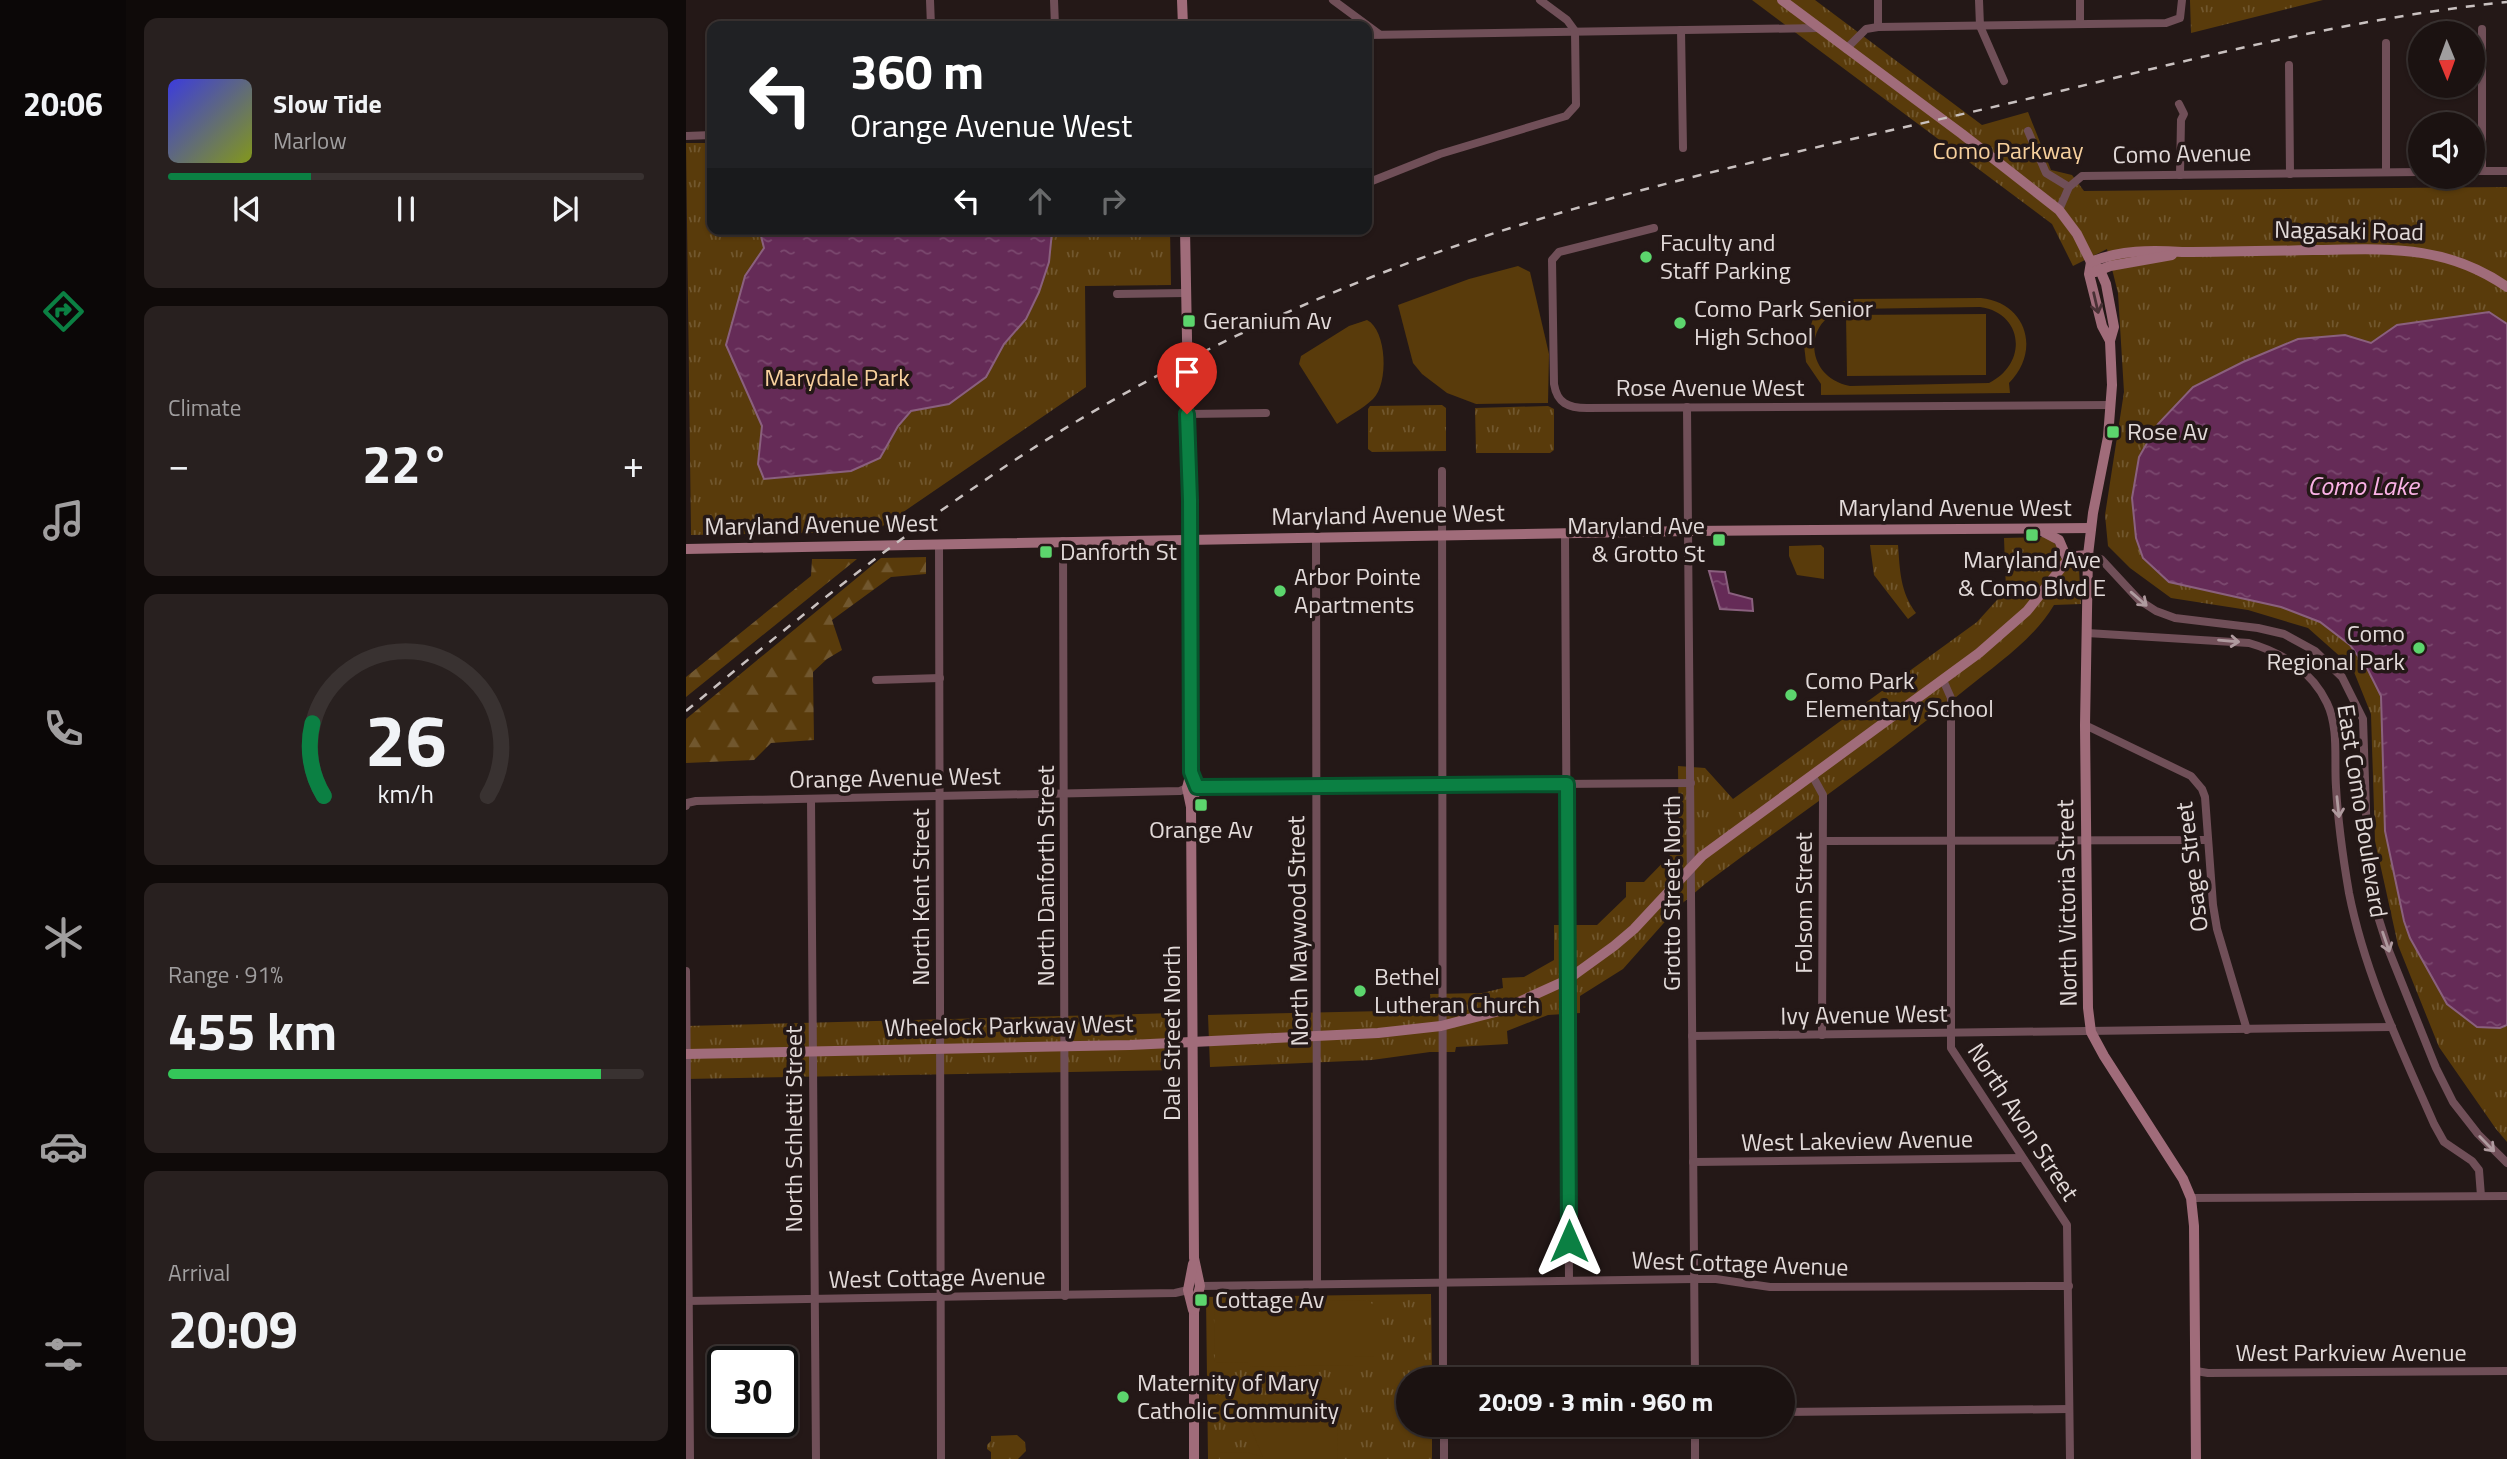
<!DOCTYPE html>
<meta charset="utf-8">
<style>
body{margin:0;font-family:"Titillium Web",sans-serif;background:#28201f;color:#f1f3f6;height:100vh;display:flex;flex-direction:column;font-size:26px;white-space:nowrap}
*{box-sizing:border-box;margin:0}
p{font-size:23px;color:#a09e9f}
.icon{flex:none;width:38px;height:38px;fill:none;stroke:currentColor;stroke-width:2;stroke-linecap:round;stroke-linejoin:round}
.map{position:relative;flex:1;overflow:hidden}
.side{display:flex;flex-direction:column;gap:18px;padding:18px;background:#0f0a09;width:560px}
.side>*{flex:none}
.guide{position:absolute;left:21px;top:21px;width:665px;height:214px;border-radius:14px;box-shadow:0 2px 5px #0004,0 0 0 2px #393231;background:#202124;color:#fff;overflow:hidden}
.needle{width:46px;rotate:179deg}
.fabs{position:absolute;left:1722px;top:21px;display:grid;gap:14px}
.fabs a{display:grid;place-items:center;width:77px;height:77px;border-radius:50%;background:#1b1211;box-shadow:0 2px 5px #0004,0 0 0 2px #393231;font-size:35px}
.speed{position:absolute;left:21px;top:1346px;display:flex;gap:14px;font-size:35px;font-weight:700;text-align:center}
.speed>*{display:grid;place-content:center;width:91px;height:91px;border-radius:50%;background:#1b1211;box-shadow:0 2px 5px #0004,0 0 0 2px #393231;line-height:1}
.speed .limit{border:4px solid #111;border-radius:10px;background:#fff;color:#111}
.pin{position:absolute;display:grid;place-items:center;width:60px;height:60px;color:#fff;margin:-72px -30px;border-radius:50% 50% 50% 0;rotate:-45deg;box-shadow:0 0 7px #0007}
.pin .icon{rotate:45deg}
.me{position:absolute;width:77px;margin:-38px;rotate:0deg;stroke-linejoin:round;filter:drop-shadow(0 0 5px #0008)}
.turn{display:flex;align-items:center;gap:24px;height:147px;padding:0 28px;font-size:32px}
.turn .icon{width:91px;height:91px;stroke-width:2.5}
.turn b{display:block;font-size:49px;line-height:60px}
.lanes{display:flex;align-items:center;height:66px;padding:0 28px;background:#0003;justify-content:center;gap:35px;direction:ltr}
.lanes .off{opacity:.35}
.big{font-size:52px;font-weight:700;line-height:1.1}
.side .card{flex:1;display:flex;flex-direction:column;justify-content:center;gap:10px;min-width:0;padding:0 24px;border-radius:14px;background:#28201f}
.side .dial{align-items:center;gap:0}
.dial svg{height:182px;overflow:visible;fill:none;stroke:#393231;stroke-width:7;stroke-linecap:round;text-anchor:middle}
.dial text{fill:#f1f3f6;stroke:none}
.song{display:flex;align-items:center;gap:21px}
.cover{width:84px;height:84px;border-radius:10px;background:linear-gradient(135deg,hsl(240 70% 55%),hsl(70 70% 35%))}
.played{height:7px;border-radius:4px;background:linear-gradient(90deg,#0b8043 30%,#393231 30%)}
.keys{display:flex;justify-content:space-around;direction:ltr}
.heat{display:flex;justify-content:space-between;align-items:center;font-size:38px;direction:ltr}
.charge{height:10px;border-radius:5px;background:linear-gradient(90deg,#34c759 91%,#393231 0)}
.trip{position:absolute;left:710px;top:1367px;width:399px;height:70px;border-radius:35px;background:#1b1211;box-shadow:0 2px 5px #0004,0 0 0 2px #393231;font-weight:700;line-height:70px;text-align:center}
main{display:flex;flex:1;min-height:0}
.dock{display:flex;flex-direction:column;width:126px;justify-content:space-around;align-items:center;background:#0b0707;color:#a09e9f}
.dock .icon{width:49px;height:49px}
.dock .on{color:#0b8043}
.dock b{font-size:32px;color:#f1f3f6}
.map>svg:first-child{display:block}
</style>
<main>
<nav class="dock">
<b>20:06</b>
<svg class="icon on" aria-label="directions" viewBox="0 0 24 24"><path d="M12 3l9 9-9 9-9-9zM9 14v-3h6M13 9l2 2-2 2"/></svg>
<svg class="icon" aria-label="music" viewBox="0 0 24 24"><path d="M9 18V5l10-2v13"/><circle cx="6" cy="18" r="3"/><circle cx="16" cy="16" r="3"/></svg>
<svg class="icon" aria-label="phone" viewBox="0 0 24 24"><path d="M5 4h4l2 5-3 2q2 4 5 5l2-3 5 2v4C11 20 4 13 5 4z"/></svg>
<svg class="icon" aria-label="climate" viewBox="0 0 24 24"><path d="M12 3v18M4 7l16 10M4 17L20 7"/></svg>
<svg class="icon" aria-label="car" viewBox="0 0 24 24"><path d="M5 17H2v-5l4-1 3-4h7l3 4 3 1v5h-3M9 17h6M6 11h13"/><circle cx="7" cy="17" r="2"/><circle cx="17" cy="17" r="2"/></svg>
<svg class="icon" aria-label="filters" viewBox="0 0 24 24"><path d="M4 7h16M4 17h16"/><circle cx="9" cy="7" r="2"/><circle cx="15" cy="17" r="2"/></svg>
</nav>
<section class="side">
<div class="card">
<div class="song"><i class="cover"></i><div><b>Slow Tide</b><p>Marlow</p></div></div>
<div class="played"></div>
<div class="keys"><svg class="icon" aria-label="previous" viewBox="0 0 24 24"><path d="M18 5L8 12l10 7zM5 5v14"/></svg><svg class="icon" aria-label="pause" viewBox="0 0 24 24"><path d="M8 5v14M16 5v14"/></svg><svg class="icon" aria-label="next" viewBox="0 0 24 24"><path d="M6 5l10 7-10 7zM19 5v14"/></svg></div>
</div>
<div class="card"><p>Climate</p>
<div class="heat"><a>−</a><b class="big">22°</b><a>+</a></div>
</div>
<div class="card dial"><svg viewBox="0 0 100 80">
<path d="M14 69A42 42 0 1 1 86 69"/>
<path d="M14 69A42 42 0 0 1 9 37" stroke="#0b8043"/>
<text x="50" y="56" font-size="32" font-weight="700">26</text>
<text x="50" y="72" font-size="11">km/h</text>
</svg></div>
<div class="card"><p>Range · 91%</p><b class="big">455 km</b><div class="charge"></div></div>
<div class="card"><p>Arrival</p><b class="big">20:09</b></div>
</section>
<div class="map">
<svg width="1821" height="1459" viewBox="0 0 1821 1459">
<defs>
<pattern id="forest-firs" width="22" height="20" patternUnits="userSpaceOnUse" patternTransform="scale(1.75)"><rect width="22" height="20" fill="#593b0b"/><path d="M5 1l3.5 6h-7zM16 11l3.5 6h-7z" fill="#71572e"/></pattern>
<pattern id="park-tufts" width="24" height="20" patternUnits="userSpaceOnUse" patternTransform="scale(1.75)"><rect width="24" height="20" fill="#593b0b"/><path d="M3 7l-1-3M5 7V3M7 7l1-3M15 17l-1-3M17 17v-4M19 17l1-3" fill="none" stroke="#71572e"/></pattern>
<pattern id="water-ripples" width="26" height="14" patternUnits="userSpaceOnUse" patternTransform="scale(1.75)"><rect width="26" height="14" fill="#652b57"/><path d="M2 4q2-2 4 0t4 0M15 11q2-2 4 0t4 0" fill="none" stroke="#7b496f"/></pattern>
</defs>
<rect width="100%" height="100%" fill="#241817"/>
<g fill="url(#forest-firs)">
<path d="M240,557V574L205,577L146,620L156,650L141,659L127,672L128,740L85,743L68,760L0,763V719L195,558Z"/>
<path d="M126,559H171L0,697V677L125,576Z"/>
</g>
<g fill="url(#park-tufts)">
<path d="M1066,0H1129L1296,125L1342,112L1365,170L1386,175L1398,191L1821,187V1142L1810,1129L1753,1047L1712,945L1689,841L1685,714L1666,667L1622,628L1562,610L1485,598L1444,568L1422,546L1419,515L1438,392L1432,293L1421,249L1387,266L1366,224Z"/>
<path d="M1504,0H1637L1505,33Z"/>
<path d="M0,143H26V229H484L485,285L399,286L400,387L188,532L5,535Z"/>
<path d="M756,405L760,408V451L686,452L682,449V409L684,406Z"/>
<path d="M862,406L868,409V450L864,453H790L789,408Z"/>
<path d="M1362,537L1374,549V557L1385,568L1393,569L1395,604L1368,605C1348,639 1311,664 1280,689C1196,758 1106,819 1019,884L992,907L937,969L894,996V1013L862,1015L821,1031L822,1044L770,1047L769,1052H744L686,1060L524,1067L522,1015L699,1011L745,1004L744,994L796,993L817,988L816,978L838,977L868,960V925H911L940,897V882H958L993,846L992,766L1019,768L1047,799L1291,622L1320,590L1318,538Z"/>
<path d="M1184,545H1212C1214,570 1214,592 1230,613L1222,619L1188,575Z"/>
<path d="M490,1013L492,1070L0,1079V1026Z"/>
<path d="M745,1294L746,1379H723V1424L746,1425V1459H522L520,1297Z"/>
<path d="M331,1435L339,1442L340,1451L332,1459H305V1452L301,1449V1445L305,1441V1436Z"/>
</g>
<g fill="#593b0b" fill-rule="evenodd">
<path d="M832,266L844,272L863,354L862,403L790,404L761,393L736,374L727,363L712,305L783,279Z"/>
<path d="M1295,298C1341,303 1355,351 1323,383L1324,393L1135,395V384L1120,362L1118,345L1127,319L1141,306L1166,299ZM1294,307C1338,313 1342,364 1303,383L1164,386C1115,377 1117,312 1166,309Z"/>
<path d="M1300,314V375L1161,376L1160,315Z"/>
<path d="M681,320C701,330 703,384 687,399C677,409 662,416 651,424L613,364L615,356L663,326Z"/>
<path d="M1135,545L1138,548V579L1111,575L1103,556V546Z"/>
<path d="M534,1299H594V1308H635V1301L683,1300L688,1307V1357L668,1356V1365L562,1367V1363L529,1362L528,1306Z"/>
<path d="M640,1398L652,1410L651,1459H534V1453L560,1452L577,1457L563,1424L562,1402Z"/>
</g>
<g fill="url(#water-ripples)" stroke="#8a607e" stroke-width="2">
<path d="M76,229H364L366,232L363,262L353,292L340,319L318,344L300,377L263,404L225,411L212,426L194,458L165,471L78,479L72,464L76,426L40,345L59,276L78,248L74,232Z"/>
<path d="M1803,312L1821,324V1025L1814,1028L1791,1027L1761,1004L1724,938L1718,921L1699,831L1695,696L1682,670L1664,645L1634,622L1595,607L1483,582L1457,558L1450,538L1446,498L1453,457L1472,424L1507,387L1557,362L1612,339L1659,335L1685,343L1711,325Z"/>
<path d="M1023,571L1039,572L1043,593L1066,599L1067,611L1034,609Z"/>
</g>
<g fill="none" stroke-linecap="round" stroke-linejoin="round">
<g stroke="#704f58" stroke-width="8">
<path d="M244,0L245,26"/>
<path d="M368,0L369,26"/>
<path d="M647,0L693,34"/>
<path d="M1192,0V27"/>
<path d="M1293,0L1294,26L1318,81"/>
<path d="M1394,0V24"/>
<path d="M1796,29V171"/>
<path d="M995,30L997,148"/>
<path d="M681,35L1133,28"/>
<path d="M1700,43V172"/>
<path d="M1160,49L1180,29L1192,27L1480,23L1494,18L1496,0"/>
<path d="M1603,65L1604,174"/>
<path d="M1493,104L1498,114L1495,120L1494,175"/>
<path d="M1342,131L1360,173L1383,187"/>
<path d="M0,136L26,135"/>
<path d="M1787,171H1821"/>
<path d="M681,183L754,154L880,116L890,105L889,31L881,20L854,0"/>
<path d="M1373,210L1383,187L1396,176L1734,172"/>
<path d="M968,228L873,252L866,260L868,384C871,403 882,408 901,408L1425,405"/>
<path d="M431,294L500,293"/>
<path d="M1001,407L1009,1379"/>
<path d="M501,414L580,413"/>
<path d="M756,471L757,1379"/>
<path d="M879,534L883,1280"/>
<path d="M630,537L631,1283"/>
<path d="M377,541L379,1296"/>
<path d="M253,544L255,1459"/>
<path d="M1402,555L1415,559L1453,600L1470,611L1489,618L1572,628L1598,634L1629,651L1656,677L1677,719L1682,872L1689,907L1703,951L1750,1068L1767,1102L1792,1134L1821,1163"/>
<path d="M1401,633L1563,643C1595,652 1626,671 1641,703C1653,728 1648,760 1650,787C1652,823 1657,858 1663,893C1679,974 1715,1049 1748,1124L1758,1142L1786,1161L1793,1170L1795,1196"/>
<path d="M190,680L254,678"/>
<path d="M1257,680L1265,698V1048L1381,1225L1384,1459"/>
<path d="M1399,725L1505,776L1516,789L1519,797L1527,905L1531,929L1561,1030"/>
<path d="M1126,775L1137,795L1136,1035"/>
<path d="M511,787L1005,783"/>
<path d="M125,799L130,1459"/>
<path d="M0,806L1,803L10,801L494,791L501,788"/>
<path d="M1137,841L1522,840"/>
<path d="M0,971L4,1459"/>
<path d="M1006,1036L1706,1027"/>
<path d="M1007,1162L1336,1158"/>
<path d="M1505,1198L1821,1196"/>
<path d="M514,1286L1008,1279H1030L1084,1287L1383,1286"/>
<path d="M0,1301L489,1293L502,1290"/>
<path d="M1510,1371L1522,1373L1821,1371"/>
<path d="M1097,1412L1383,1409"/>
<path d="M758,1424V1459"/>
<path d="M1009,1459V1424"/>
</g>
<g stroke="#a06c7a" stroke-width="10">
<path d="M496,0L497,26"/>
<path d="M1096,0L1276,134L1373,210L1391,234L1405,262L1414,270L1420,284L1428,327L1424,341"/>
<path d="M499,229L504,501L505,772L501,788L505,807L508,1258L514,1286L508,1312V1459"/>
<path d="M1405,262L1403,274L1416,326L1424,341L1426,385L1422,437L1407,513L1402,555L1399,725L1402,1008L1405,1032L1418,1056L1497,1179L1505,1198L1508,1226L1510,1459"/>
<path d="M1405,262C1434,250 1465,250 1496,252C1541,252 1585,251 1630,250C1701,249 1759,244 1821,287"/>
<path d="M1409,272L1424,266L1486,255"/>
<path d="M1356,531L1373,540L1382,561"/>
<path d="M0,549L1002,531L1405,528"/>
<path d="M505,772L511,787L505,806"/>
<path d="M0,1054L444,1045L692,1033L755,1026L813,1011L881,980L928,946L948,929L1016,856L1293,653L1341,611L1380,562L1390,556L1402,555"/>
<path d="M507,1264L502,1290L507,1310"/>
</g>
<path stroke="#c9c1c0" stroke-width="2.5" stroke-dasharray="9 9" stroke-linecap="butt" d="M0,711C95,632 190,554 292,485C430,389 586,312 744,255C926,190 1116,151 1303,108C1475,68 1646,20 1821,2"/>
</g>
<defs><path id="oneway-shaft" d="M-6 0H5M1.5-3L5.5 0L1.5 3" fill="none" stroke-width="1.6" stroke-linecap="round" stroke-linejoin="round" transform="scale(1.75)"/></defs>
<use stroke="#493135" href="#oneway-shaft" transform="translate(1410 303) rotate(77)"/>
<g stroke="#af9b9f">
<use href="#oneway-shaft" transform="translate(1453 599) rotate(41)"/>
<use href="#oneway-shaft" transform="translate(1543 641) rotate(5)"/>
<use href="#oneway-shaft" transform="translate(1652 807) rotate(84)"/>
<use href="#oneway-shaft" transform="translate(1700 942) rotate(71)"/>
<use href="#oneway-shaft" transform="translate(1801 1144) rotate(46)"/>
</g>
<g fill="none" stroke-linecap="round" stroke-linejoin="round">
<g stroke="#07532c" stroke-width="18">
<path id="route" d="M501,414L504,500L505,772L511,787L881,784L883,1241"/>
</g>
<use href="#route" stroke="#0b8043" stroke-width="12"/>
</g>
<g fill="#5cd56d" stroke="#241817" stroke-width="2.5">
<circle cx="960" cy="257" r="7"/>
<rect x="496" y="314" width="14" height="14" rx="3.5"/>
<circle cx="994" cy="323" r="7"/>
<rect x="1420" y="425" width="14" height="14" rx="3.5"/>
<rect x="1339" y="528" width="14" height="14" rx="3.5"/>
<rect x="1026" y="533" width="14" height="14" rx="3.5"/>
<rect x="353" y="545" width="14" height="14" rx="3.5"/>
<circle cx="594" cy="591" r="7"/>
<circle cx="1733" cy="648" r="7"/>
<circle cx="1105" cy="695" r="7"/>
<rect x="508" y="798" width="14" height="14" rx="3.5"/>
<circle cx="674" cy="991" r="7"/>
<rect x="508" y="1293" width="14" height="14" rx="3.5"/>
<circle cx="437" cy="1397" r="7"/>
</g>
<g text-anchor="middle" stroke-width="7" stroke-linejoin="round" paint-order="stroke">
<g font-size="24" fill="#f7d09d" stroke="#241817">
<text x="1322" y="159">Como Parkway</text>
<text x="151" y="386">Marydale Park</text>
</g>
<g font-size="24" fill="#e2dad9" stroke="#241817">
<text transform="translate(1496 154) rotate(-1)" y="8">Como Avenue</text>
<text transform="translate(1663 231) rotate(1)" y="8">Nagasaki Road</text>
<text x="1024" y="396">Rose Avenue West</text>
<text x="1269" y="516">Maryland Avenue West</text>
<text transform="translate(702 515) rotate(-1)" y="8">Maryland Avenue West</text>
<text transform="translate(135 525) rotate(-1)" y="8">Maryland Avenue West</text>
<text transform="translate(209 778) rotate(-1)" y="8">Orange Avenue West</text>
<text transform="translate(1676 811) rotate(81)" y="8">East Como Boulevard</text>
<text transform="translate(1506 867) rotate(-97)" y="8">Osage Street</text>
<text transform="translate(360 876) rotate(-90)" y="8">North Danforth Street</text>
<text transform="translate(986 893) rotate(-90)" y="8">Grotto Street North</text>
<text transform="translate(235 897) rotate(-90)" y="8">North Kent Street</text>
<text transform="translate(1118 903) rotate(-90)" y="8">Folsom Street</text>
<text transform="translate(1381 903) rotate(-91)" y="8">North Victoria Street</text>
<text transform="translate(612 931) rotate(-91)" y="8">North Maywood Street</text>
<text transform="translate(1178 1015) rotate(-1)" y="8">Ivy Avenue West</text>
<text transform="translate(323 1026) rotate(-1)" y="8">Wheelock Parkway West</text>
<text transform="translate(486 1033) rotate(-90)" y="8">Dale Street North</text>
<text transform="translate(1337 1122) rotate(57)" y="8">North Avon Street</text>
<text transform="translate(108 1129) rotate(-90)" y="8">North Schletti Street</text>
<text transform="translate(1171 1141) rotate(-1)" y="8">West Lakeview Avenue</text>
<text transform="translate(1054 1264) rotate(2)" y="8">West Cottage Avenue</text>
<text transform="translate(251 1278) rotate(-1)" y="8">West Cottage Avenue</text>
<text x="1665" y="1361">West Parkview Avenue</text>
</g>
<g font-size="24" fill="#e2dad9" stroke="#241817" text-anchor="start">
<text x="974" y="251">Faculty and<tspan x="974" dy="28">Staff Parking</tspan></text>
<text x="1008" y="317">Como Park Senior<tspan x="1008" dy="28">High School</tspan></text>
<text x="517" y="329">Geranium Av</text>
<text x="1441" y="440">Rose Av</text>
<text x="1019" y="534" text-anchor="end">Maryland Ave<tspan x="1019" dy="28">&amp; Grotto St</tspan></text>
<text x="374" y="560">Danforth St</text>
<text x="1346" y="568" text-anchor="middle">Maryland Ave<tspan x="1346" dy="28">&amp; Como Blvd E</tspan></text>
<text x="608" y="585">Arbor Pointe<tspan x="608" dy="28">Apartments</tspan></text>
<text x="1719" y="642" text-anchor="end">Como<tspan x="1719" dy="28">Regional Park</tspan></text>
<text x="1119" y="689">Como Park<tspan x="1119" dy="28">Elementary School</tspan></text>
<text x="515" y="838" text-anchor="middle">Orange Av</text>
<text x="688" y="985">Bethel<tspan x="688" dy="28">Lutheran Church</tspan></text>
<text x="529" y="1308">Cottage Av</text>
<text x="451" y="1391">Maternity of Mary<tspan x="451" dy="28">Catholic Community</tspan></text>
</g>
<g font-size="26" font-style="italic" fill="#fbb2e6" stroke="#241817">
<text x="1677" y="495">Como Lake</text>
</g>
</g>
</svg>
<div class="fabs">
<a><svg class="needle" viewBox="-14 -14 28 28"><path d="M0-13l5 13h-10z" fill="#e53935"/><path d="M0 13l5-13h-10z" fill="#a09e9f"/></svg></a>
<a><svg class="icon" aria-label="sound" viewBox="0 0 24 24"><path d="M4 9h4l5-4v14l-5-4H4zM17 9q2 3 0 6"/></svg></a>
</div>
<div class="speed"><div class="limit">30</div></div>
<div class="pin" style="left:501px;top:414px;background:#d93025"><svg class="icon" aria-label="arrive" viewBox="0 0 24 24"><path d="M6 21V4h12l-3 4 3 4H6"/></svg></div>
<svg class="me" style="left:883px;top:1241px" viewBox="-20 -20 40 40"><path d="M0-17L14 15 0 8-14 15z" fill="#0b8043" stroke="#fff" stroke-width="4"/></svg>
<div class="trip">20:09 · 3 min · 960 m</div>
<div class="guide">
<div class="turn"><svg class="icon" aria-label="left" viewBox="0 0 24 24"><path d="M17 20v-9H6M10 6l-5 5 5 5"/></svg><div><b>360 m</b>Orange Avenue West</div></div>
<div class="lanes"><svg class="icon" aria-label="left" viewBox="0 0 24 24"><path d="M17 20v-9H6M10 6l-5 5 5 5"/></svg><svg class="icon off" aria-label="ahead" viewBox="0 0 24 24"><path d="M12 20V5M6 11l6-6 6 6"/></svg><svg class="icon off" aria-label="right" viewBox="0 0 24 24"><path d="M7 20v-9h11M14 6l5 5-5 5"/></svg></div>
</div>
</div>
</main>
